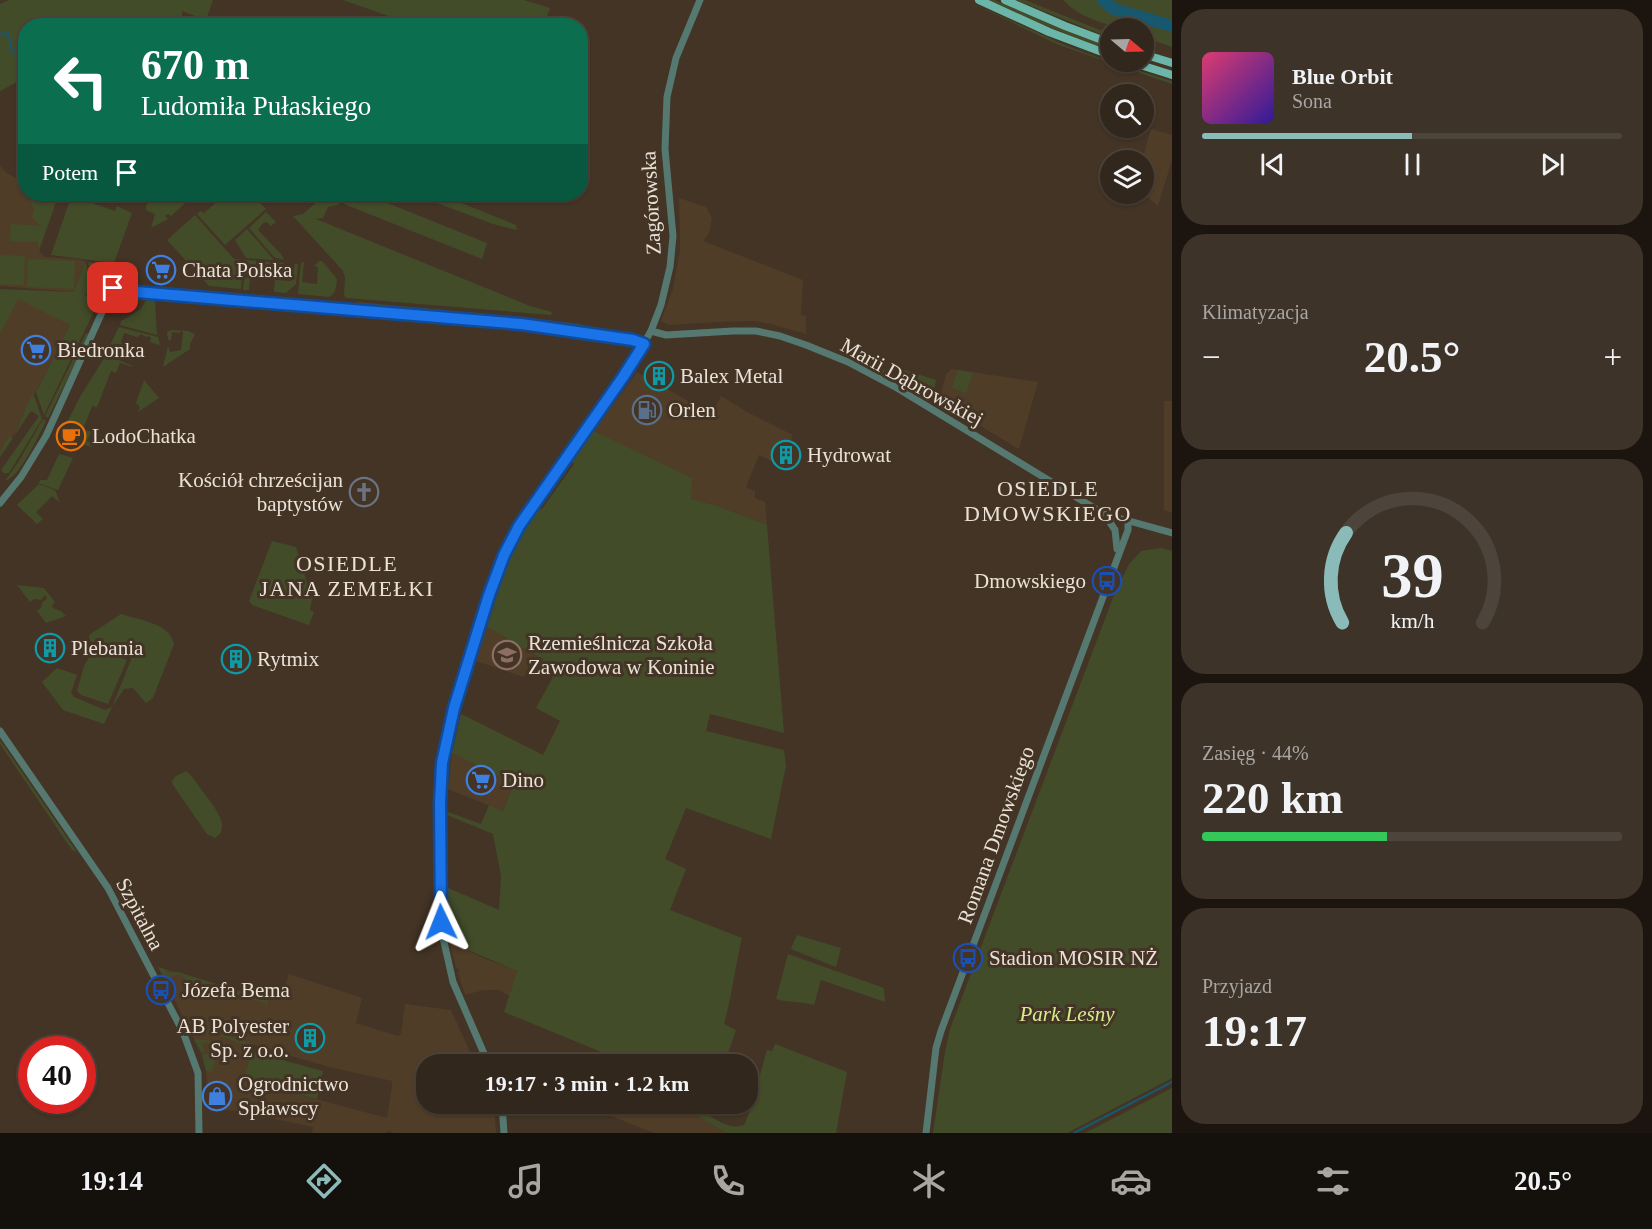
<!DOCTYPE html>
<html lang="pl">
<meta charset="utf-8">
<style>
body{margin:0;font-family:"Times New Roman",serif;background:#3d3329;color:#f1f3f6;height:100vh;display:flex;flex-direction:column;font-size:22px;white-space:nowrap}
*{box-sizing:border-box;margin:0}
p{font-size:20px;color:#a8a5a3}
.icon{flex:none;width:33px;height:33px;fill:none;stroke:currentColor;stroke-width:2;stroke-linecap:round;stroke-linejoin:round}
.map{position:relative;flex:1;overflow:hidden}
.panel{display:flex;flex-direction:column;gap:9px;padding:9px;background:#1c150f;width:480px}
.panel>*{flex:none}
.hud{position:absolute;left:18px;top:18px;width:570px;height:183px;border-radius:24px;box-shadow:0 2px 4px #0004,0 0 0 2px #4d443b;background:#0b6e4f;color:#fff;overflow:hidden}
.needle{width:39px;rotate:109deg}
.buttons{position:absolute;left:1100px;top:18px;display:grid;gap:12px}
.buttons a{display:grid;place-items:center;width:54px;height:54px;border-radius:50%;background:#32271c;box-shadow:0 2px 4px #0004,0 0 0 2px #4d443b;font-size:30px}
.speed{position:absolute;left:18px;top:1036px;display:flex;gap:12px;font-size:30px;font-weight:700;text-align:center}
.speed>*{display:grid;place-content:center;width:78px;height:78px;border-radius:50%;background:#32271c;box-shadow:0 2px 4px #0004,0 0 0 2px #4d443b;line-height:1}
.speed .limit{border:9px solid #d22;background:#fff;color:#111}
.pin{position:absolute;display:grid;place-items:center;width:51px;height:51px;color:#fff;margin:-26px;border-radius:12px;box-shadow:0 3px 9px #0006}
.me{position:absolute;width:66px;margin:-33px;rotate:358deg;stroke-linejoin:round;filter:drop-shadow(0 0 4px #0008)}
.turn{display:flex;align-items:center;gap:21px;height:126px;padding:0 24px;font-size:27px}
.turn .icon{width:78px;height:78px;stroke-width:2.5}
.turn b{display:block;font-size:42px;line-height:51px}
.then{display:flex;align-items:center;height:57px;padding:0 24px;background:#0003;gap:12px;font-size:22px}
.big{font-size:45px;font-weight:700;line-height:1.1}
.panel .tile{flex:1;display:flex;flex-direction:column;justify-content:center;gap:9px;min-width:0;padding:0 21px;border-radius:24px;background:#3d3329}
.panel .dial{align-items:center;gap:0}
.dial svg{height:156px;overflow:visible;fill:none;stroke:#4d443b;stroke-width:7;stroke-linecap:round;text-anchor:middle}
.dial text{fill:#f1f3f6;stroke:none}
.song{display:flex;align-items:center;gap:18px}
.cover{width:72px;height:72px;border-radius:9px;background:linear-gradient(135deg,hsl(340 70% 55%),hsl(250 70% 35%))}
.played{height:6px;border-radius:3px;background:linear-gradient(90deg,#8bbbb9 50%,#4d443b 50%)}
.keys{display:flex;justify-content:space-around;direction:ltr}
.heat{display:flex;justify-content:space-between;align-items:center;font-size:33px;direction:ltr}
.charge{height:9px;border-radius:4px;background:linear-gradient(90deg,#34c759 44%,#4d443b 0)}
.trip{position:absolute;left:416px;top:1054px;width:342px;height:60px;border-radius:24px;background:#32271c;box-shadow:0 2px 4px #0004,0 0 0 2px #4d443b;font-weight:700;line-height:60px;text-align:center}
.tab-bar{display:flex;height:96px;justify-content:space-around;align-items:center;background:#14100b;color:#a8a5a3}
.tab-bar .icon{width:42px;height:42px}
.tab-bar .active{color:#8bbbb9}
.tab-bar b{font-size:27px;color:#f1f3f6}
main{display:flex;flex:1;min-height:0}
.map>svg:first-child{display:block}
</style>
<main>
<div class="map">
<svg width="1172" height="1133" viewBox="0 0 1172 1133">
<rect width="100%" height="100%" fill="#433425"/>
<g fill="#503d28" fill-rule="evenodd">
<path d="M1151,129L1172,135V160L1158,206L1143,193L1142,160Z"/>
<path d="M0,166L7,173L25,183L26,194H50L57,199L39,251L44,257L77,259L85,261L74,292L0,286Z"/>
<path d="M679,198L706,207L712,218L709,234L703,241L803,280L801,315L806,316V334L771,324L754,321L716,322L669,325L661,321L673,289L680,250Z"/>
<path d="M17,298L70,325L12,438L0,452V334Z"/>
<path d="M952,369L1038,382L1019,449L939,401L946,374Z"/>
<path d="M637,372L711,414L721,396L749,413L793,435L787,451L798,457L793,471L759,455L746,487L755,491V498L765,502L767,525L718,506L691,499V478L594,431Z"/>
<path d="M1164,401H1172V513L1164,510Z"/>
<path d="M487,627L558,668L553,678L530,664L524,677L476,661Z"/>
<path d="M452,753L514,784L503,811L448,789Z"/>
<path d="M450,942L483,958L517,971L509,996L499,990H484L465,995L458,973L460,970L456,968Z"/>
<path d="M158,967L268,1000L269,997L280,1000L289,974L362,998L356,1023L398,1036L401,1034L405,1004L451,1010L476,1065H426V1104H494L496,1133H394L387,1131L386,1133H312L313,1127L237,1111L208,1108L206,1071L202,1055ZM254,1045L329,1067L392,1081V1086L387,1118L245,1080Z"/>
<path d="M607,1104H678L726,1133H654L604,1113Z"/>
</g>
<g fill="#434c29">
<path d="M9,0H213L206,20L182,11V25H148L138,22L130,26H26L25,78L0,91V4Z"/>
<path d="M343,0H524L550,8L544,25H414Z"/>
<path d="M965,0L1060,43L1110,62L1172,81V84L1059,45Z"/>
<path d="M988,0H995L1058,28L1110,47V51L1039,23Z"/>
<path d="M1016,0H1025L1110,34V38Z"/>
<path d="M1063,0H1172V47L1143,37V28C1114,28 1083,21 1063,0Z"/>
<path d="M26,194H50L57,199L39,250L38,242L10,241L11,224L40,226L32,217L34,208Z"/>
<path d="M150,194H185L188,196L191,194L193,196L171,216L168,214L165,216L168,219L151,228L155,214L146,210V207Z"/>
<path d="M226,194H252L266,209L225,245L197,214L200,211L204,213Z"/>
<path d="M326,194H348L338,205L328,207L323,218L316,219L530,306L552,312L551,315L347,298L344,296L345,277L343,271L293,216L303,214Z"/>
<path d="M351,194H365L487,243L482,259L344,204Z"/>
<path d="M413,194H439L516,225L517,230L493,224Z"/>
<path d="M75,197L115,211L117,206L132,213L114,263L51,255L70,200Z"/>
<path d="M266,212L276,222L271,226L267,222L263,223L258,230L281,254L284,260L274,257L249,228Z"/>
<path d="M195,215L234,259L243,260L241,289L209,286L167,240Z"/>
<path d="M247,229L273,259V260L246,258L235,240Z"/>
<path d="M0,255L25,256L24,285L0,284Z"/>
<path d="M28,259L75,261L74,289L27,287Z"/>
<path d="M246,260L284,263L283,270L246,267L245,277L250,278L249,290H243Z"/>
<path d="M85,261L95,292L84,294L98,303L44,415L36,392L70,325L18,299L0,334V289L74,292Z"/>
<path d="M319,261H322L337,279C336,287 336,293 329,297L298,294L301,263L304,262L302,282L317,284L318,267L314,266Z"/>
<path d="M89,262L112,267L99,299L101,290L97,291L90,270L97,268L88,265Z"/>
<path d="M295,264H298L296,284L286,293L274,292L275,280L291,281Z"/>
<path d="M147,299L155,300L157,335L120,325L121,321L141,309Z"/>
<path d="M357,302L521,317L581,324L595,331L520,321L353,307Z"/>
<path d="M119,327L158,337L160,345L150,342L151,338L149,336L146,337L141,334L137,337L124,333L121,343L128,345L123,359L106,353Z"/>
<path d="M171,330L188,331L195,334L190,344V349L163,367L168,346L170,352L181,350L183,332L180,331V333L172,332L171,340H168L167,332Z"/>
<path d="M86,333L90,334L48,418L45,416Z"/>
<path d="M106,355L131,365L133,367L120,363L116,373L111,371L97,407L92,406L83,429L91,432L87,441L92,443L91,447L82,444L83,440H73L75,433L70,431L66,438L63,430L80,397Z"/>
<path d="M880,368L930,399H924L877,372Z"/>
<path d="M899,368L936,380L933,395L930,396L896,375Z"/>
<path d="M958,370L973,373L966,393L952,388Z"/>
<path d="M144,380L159,398L138,412L140,407L136,403Z"/>
<path d="M33,393L42,419L9,473H4L1,470L39,416L31,411L0,457V452L8,437L13,438Z"/>
<path d="M43,419L46,421C38,436 21,476 5,481L19,461Z"/>
<path d="M594,431L692,478L691,499L718,506L767,525L784,733L710,714L706,731L784,750L786,766L771,839L686,808L665,859L686,869L670,910L742,938C735,967 732,996 724,1024L736,1030L724,1065H633L504,1012L517,971L454,944L446,887L499,910L501,876L493,834L447,815L448,812L481,824L489,805L503,811L514,784L452,753L461,714L543,755L560,721L536,708L558,668L487,627C500,587 512,541 539,508L542,509L574,464L571,462Z"/>
<path d="M59,454L73,458L58,490L38,483L41,480H47Z"/>
<path d="M39,484L55,490L60,503L52,496L36,512L43,519L37,524L17,505Z"/>
<path d="M272,541L296,547L312,599L310,610L314,612L309,625L252,605L249,601Z"/>
<path d="M1161,548L1172,551V1078L1067,1133H933L945,1052L950,1029L1114,595L1129,564L1141,551Z"/>
<path d="M17,585L44,588L55,602L52,605L53,608L61,611L66,616L46,623L37,611L41,608L42,602L46,600L47,596H44L41,600L34,599L30,602Z"/>
<path d="M121,614C139,620 170,623 174,644L153,698L146,703L133,688L124,689L112,707L104,724L63,710L42,682L57,668L77,675L71,693L74,697L105,710L112,707L131,660L130,656L90,641L89,635Z"/>
<path d="M94,648L127,660L108,704L81,695L77,691L84,666Z"/>
<path d="M0,740L77,852L72,850L0,744Z"/>
<path d="M186,771C193,776 198,786 204,793C212,804 233,828 215,838L207,834L173,785L172,781L176,776Z"/>
<path d="M797,935L841,948L836,967L793,950L791,948Z"/>
<path d="M788,954L884,988L885,1002L821,980L814,1005C801,1001 789,1003 776,999Z"/>
<path d="M158,967L165,969L168,973L178,972L268,1000L266,1007L265,1003L205,985L192,990L184,977L179,974L171,977L169,987Z"/>
<path d="M194,1026L254,1044L253,1048C235,1042 209,1028 192,1036L188,1027Z"/>
<path d="M196,1039L220,1042L212,1072L206,1071L202,1055L214,1051L211,1045H209L207,1042L202,1044L205,1051L201,1052L194,1040Z"/>
<path d="M775,1044L847,1072L836,1133H726L678,1104C703,1104 722,1133 744,1125L750,1111L767,1050L772,1051Z"/>
<path d="M252,1052L323,1071L317,1099L239,1079H244Z"/>
<path d="M1172,1088V1133H1085Z"/>
<path d="M708,1104H742L736,1114L723,1113Z"/>
</g>
<g fill="none" stroke-linecap="round" stroke-linejoin="round">
<g stroke="#18586f" stroke-width="2">
<path d="M39,26L43,21"/>
<path d="M0,34L5,33L9,35L11,50L17,55"/>
<path d="M1074,1133L1172,1082"/>
</g>
<path stroke="#18586f" stroke-width="12" d="M1103,0L1114,9L1172,26"/>
<g stroke="#557871" stroke-width="7">
<path d="M651,331L666,335L733,331H756L780,336L806,345L848,362L897,388L1104,514L1172,533"/>
<path d="M0,503L21,477L46,436L113,288L125,291L521,324L633,340L644,344"/>
<path d="M1105,515L1115,530L1117,549"/>
<path d="M0,731L108,888L183,1032L198,1073L199,1133"/>
<path d="M489,1065L453,982L442,933L440,802L445,746L460,686L484,611L509,545L540,494L634,360L651,331L661,305L670,267L673,236L665,149L667,97L676,58L700,0"/>
<path d="M502,1104L504,1133"/>
<path d="M926,1133L936,1048L941,1031L1128,530V521"/>
</g>
<g stroke="#6cb6a9" stroke-width="8">
<path d="M979,0L1049,32L1110,55"/>
<path d="M1005,0L1065,26L1110,43"/>
<path d="M1143,54L1172,63"/>
<path d="M1131,62L1172,75"/>
</g>
</g>
<g fill="none" stroke-linecap="round" stroke-linejoin="round">
<g stroke="#114b97" stroke-width="15">
<path id="route" d="M113,288L125,291L521,324L633,340L644,344L623,377L519,526L504,555L489,595L454,708L442,763L440,802L441,922"/>
</g>
<use href="#route" stroke="#1a73e8" stroke-width="10"/>
</g>
<defs>
<g id="supermarket-ring" transform="scale(1.5)"><circle r="9.5" fill="#433425" stroke="#3f7fe0" stroke-width="1.5"/><path d="M-6-5.5h2.5l.6 2H6L4.5 2H-2.5L-4.4-4H-6ZM-1.5 3.2a1.3 1.3 0 1 0 .1 0ZM3 3.2a1.3 1.3 0 1 0 .1 0Z" fill="#3f7fe0"/></g>
<g id="building-ring" transform="scale(1.5)"><circle r="9.5" fill="#433425" stroke="#0f9aa8" stroke-width="1.5"/><path d="M-4-6H4V6H1V3H-1V6H-4ZM-2.5-4.3h1.7v1.8h-1.7ZM.8-4.3h1.7v1.8H.8ZM-2.5-1h1.7V.8h-1.7ZM.8-1h1.7V.8H.8Z" fill="#0f9aa8"/></g>
<g id="fuel-ring" transform="scale(1.5)"><circle r="9.5" fill="#433425" stroke="#5c6f8a" stroke-width="1.5"/><path d="M-5.5-6h7V0h2V4h1.3V-2.5L3-4.5l.8-.8L6-3V5H2.5V1h-1V6h-7ZM-4.2-4.7v3.2H.2V-4.7Z" fill="#5c6f8a"/></g>
<g id="cafe-ring" transform="scale(1.5)"><circle r="9.5" fill="#433425" stroke="#e8710a" stroke-width="1.5"/><path d="M-5.5-4.5H6V0H3Q3 3.5 0 3.5H-2.5Q-5.5 3.5-5.5 0ZM3-3.2v2h1.7v-2ZM-6 4.5H4V6H-6Z" fill="#e8710a"/></g>
<g id="church-ring" transform="scale(1.5)"><circle r="9.5" fill="#433425" stroke="#6b7280" stroke-width="1.5"/><path d="M-1.2-6h2.4v3.5h3.3v2.4h-3.3V6h-2.4V-.1h-3.3v-2.4h3.3Z" fill="#6b7280"/></g>
<g id="bus-ring" transform="scale(1.5)"><circle r="9.5" fill="#433425" stroke="#1a4fb4" stroke-width="1.5"/><path d="M-5-6H5V4H4V6H2V4H-2V6H-4V4H-5ZM-3.5-4V0h7V-4ZM-3.5 1.2v1.5H-2V1.2ZM2 1.2v1.5H3.5V1.2Z" fill="#1a4fb4"/></g>
<g id="university-ring" transform="scale(1.5)"><circle r="9.5" fill="#433425" stroke="#8d6e63" stroke-width="1.5"/><path d="M0-5L7-2L0 1L-7-2ZM-4 1L0 2.5L4 1V4Q0 6-4 4Z" fill="#8d6e63"/></g>
<g id="shop-ring" transform="scale(1.5)"><circle r="9.5" fill="#433425" stroke="#3f7fe0" stroke-width="1.5"/><path d="M-5-2.5h2.3a2.7 3.5 0 0 1 5.4 0H5L5.5 6h-11ZM-1.5-2.5h3a1.5 2.3 0 0 0-3 0Z" fill="#3f7fe0"/></g>
</defs>
<g fill-rule="evenodd">
<use href="#supermarket-ring" x="161" y="270"/>
<use href="#supermarket-ring" x="36" y="350"/>
<use href="#building-ring" x="659" y="376"/>
<use href="#fuel-ring" x="647" y="410"/>
<use href="#cafe-ring" x="71" y="436"/>
<use href="#building-ring" x="786" y="455"/>
<use href="#church-ring" x="364" y="492"/>
<use href="#bus-ring" x="1107" y="581"/>
<use href="#building-ring" x="50" y="648"/>
<use href="#university-ring" x="507" y="655"/>
<use href="#building-ring" x="236" y="659"/>
<use href="#supermarket-ring" x="481" y="780"/>
<use href="#bus-ring" x="968" y="958"/>
<use href="#bus-ring" x="161" y="990"/>
<use href="#building-ring" x="310" y="1038"/>
<use href="#shop-ring" x="217" y="1096"/>
</g>
<g text-anchor="middle" stroke-width="6" stroke-linejoin="round" paint-order="stroke">
<g font-size="21" fill="#eae1d7" stroke="#433425">
<text transform="translate(651 203) rotate(-93)" y="7">Zagórowska</text>
<text transform="translate(912 382) rotate(29)" y="7">Marii Dąbrowskiej</text>
<text transform="translate(996 835) rotate(-70)" y="7">Romana Dmowskiego</text>
<text transform="translate(140 914) rotate(62)" y="7">Szpitalna</text>
</g>
<g font-size="21" fill="#eae1d7" stroke="#433425" text-anchor="start">
<text x="182" y="277">Chata Polska</text>
<text x="57" y="357">Biedronka</text>
<text x="680" y="383">Balex Metal</text>
<text x="668" y="417">Orlen</text>
<text x="92" y="443">LodoChatka</text>
<text x="807" y="462">Hydrowat</text>
<text x="343" y="487" text-anchor="end">Kościół chrześcijan<tspan x="343" dy="24">baptystów</tspan></text>
<text x="1086" y="588" text-anchor="end">Dmowskiego</text>
<text x="528" y="650">Rzemieślnicza Szkoła<tspan x="528" dy="24">Zawodowa w Koninie</tspan></text>
<text x="71" y="655">Plebania</text>
<text x="257" y="666">Rytmix</text>
<text x="502" y="787">Dino</text>
<text x="989" y="965">Stadion MOSIR NŻ</text>
<text x="182" y="997">Józefa Bema</text>
<text x="289" y="1033" text-anchor="end">AB Polyester<tspan x="289" dy="24">Sp. z o.o.</tspan></text>
<text x="238" y="1091">Ogrodnictwo<tspan x="238" dy="24">Spławscy</tspan></text>
</g>
<g font-size="21" font-style="italic" fill="#d5ed8f" stroke="#433425">
<text x="1067" y="1021">Park Leśny</text>
</g>
<g font-size="22" letter-spacing="1.5" fill="#eae1d7" stroke="#433425">
<text x="1048" y="496">OSIEDLE<tspan x="1048" dy="25">DMOWSKIEGO</tspan></text>
<text x="347" y="571">OSIEDLE<tspan x="347" dy="25">JANA ZEMEŁKI</tspan></text>
</g>
</g>
</svg>
<div class="buttons">
<a><svg class="needle" viewBox="-14 -14 28 28"><path d="M0-13l5 13h-10z" fill="#e53935"/><path d="M0 13l5-13h-10z" fill="#a8a5a3"/></svg></a>
<a><svg class="icon" aria-label="search" viewBox="0 0 24 24"><circle cx="10" cy="10" r="6"/><path d="M15 15l6 6"/></svg></a>
<a><svg class="icon" aria-label="layers" viewBox="0 0 24 24"><path d="M12 4l9 5-9 5-9-5zM3 14l9 5 9-5"/></svg></a>
</div>
<div class="speed"><div class="limit">40</div></div>
<div class="pin" style="left:113px;top:288px;background:#d93025"><svg class="icon" aria-label="arrive" viewBox="0 0 24 24"><path d="M6 21V4h12l-3 4 3 4H6"/></svg></div>
<svg class="me" style="left:441px;top:922px" viewBox="-20 -20 40 40"><path d="M0-17L14 15 0 8-14 15z" fill="#1a73e8" stroke="#fff" stroke-width="4"/></svg>
<div class="trip">19:17 · 3 min · 1.2 km</div>
<div class="hud">
<div class="turn"><svg class="icon" aria-label="left" viewBox="0 0 24 24"><path d="M17 20v-9H6M10 6l-5 5 5 5"/></svg><div><b>670 m</b>Ludomiła Pułaskiego</div></div>
<div class="then">Potem<svg class="icon" aria-label="arrive" viewBox="0 0 24 24"><path d="M6 21V4h12l-3 4 3 4H6"/></svg></div>
</div>
</div>
<section class="panel">
<div class="tile">
<div class="song"><i class="cover"></i><div><b>Blue Orbit</b><p>Sona</p></div></div>
<div class="played"></div>
<div class="keys"><svg class="icon" aria-label="previous" viewBox="0 0 24 24"><path d="M18 5L8 12l10 7zM5 5v14"/></svg><svg class="icon" aria-label="pause" viewBox="0 0 24 24"><path d="M8 5v14M16 5v14"/></svg><svg class="icon" aria-label="next" viewBox="0 0 24 24"><path d="M6 5l10 7-10 7zM19 5v14"/></svg></div>
</div>
<div class="tile"><p>Klimatyzacja</p>
<div class="heat"><a>−</a><b class="big">20.5°</b><a>+</a></div>
</div>
<div class="tile dial"><svg viewBox="0 0 100 80">
<path d="M14 69A42 42 0 1 1 86 69"/>
<path d="M14 69A42 42 0 0 1 16 23" stroke="#8bbbb9"/>
<text x="50" y="56" font-size="32" font-weight="700">39</text>
<text x="50" y="72" font-size="11">km/h</text>
</svg></div>
<div class="tile"><p>Zasięg · 44%</p><b class="big">220 km</b><div class="charge"></div></div>
<div class="tile"><p>Przyjazd</p><b class="big">19:17</b></div>
</section>
</main>
<nav class="tab-bar">
<b>19:14</b>
<svg class="icon active" aria-label="directions" viewBox="0 0 24 24"><path d="M12 3l9 9-9 9-9-9zM9 14v-3h6M13 9l2 2-2 2"/></svg>
<svg class="icon" aria-label="music" viewBox="0 0 24 24"><path d="M9 18V5l10-2v13"/><circle cx="6" cy="18" r="3"/><circle cx="16" cy="16" r="3"/></svg>
<svg class="icon" aria-label="phone" viewBox="0 0 24 24"><path d="M5 4h4l2 5-3 2q2 4 5 5l2-3 5 2v4C11 20 4 13 5 4z"/></svg>
<svg class="icon" aria-label="climate" viewBox="0 0 24 24"><path d="M12 3v18M4 7l16 10M4 17L20 7"/></svg>
<svg class="icon" aria-label="car" viewBox="0 0 24 24"><path d="M5 17H2v-5l4-1 3-4h7l3 4 3 1v5h-3M9 17h6M6 11h13"/><circle cx="7" cy="17" r="2"/><circle cx="17" cy="17" r="2"/></svg>
<svg class="icon" aria-label="filters" viewBox="0 0 24 24"><path d="M4 7h16M4 17h16"/><circle cx="9" cy="7" r="2"/><circle cx="15" cy="17" r="2"/></svg>
<b>20.5°</b>
</nav>
